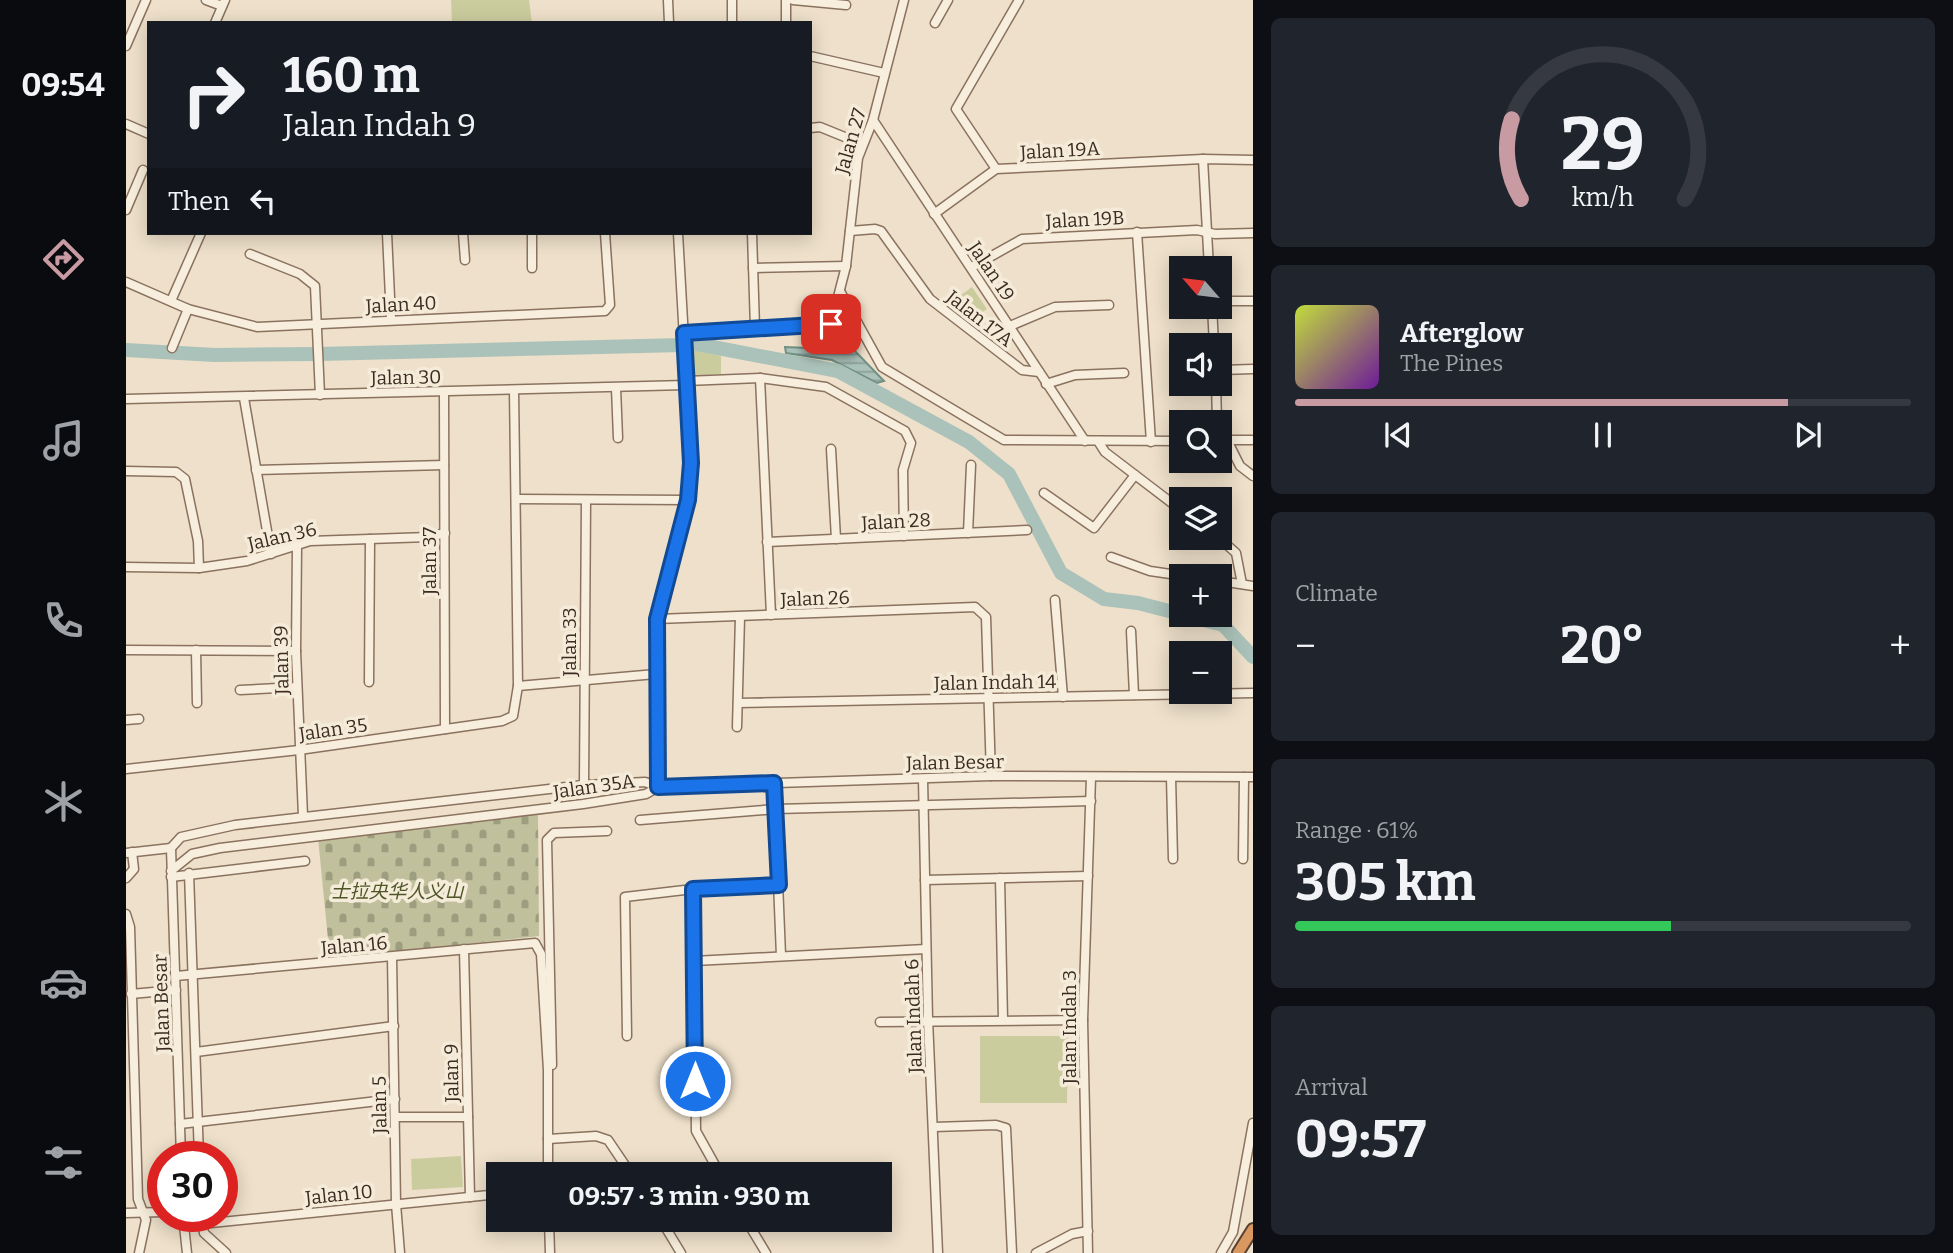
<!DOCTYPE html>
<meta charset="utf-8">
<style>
body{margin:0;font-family:Bitter,"Noto Sans SC",serif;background:#20242c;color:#f1f3f6;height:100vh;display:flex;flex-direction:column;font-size:26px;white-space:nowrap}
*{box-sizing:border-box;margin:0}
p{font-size:23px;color:#9ea1a6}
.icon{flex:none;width:38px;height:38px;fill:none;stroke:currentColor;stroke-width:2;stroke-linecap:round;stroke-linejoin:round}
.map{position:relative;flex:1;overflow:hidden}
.details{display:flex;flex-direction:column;gap:18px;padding:18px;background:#0d0f14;width:700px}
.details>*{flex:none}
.guide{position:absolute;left:21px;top:21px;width:665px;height:214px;border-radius:0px;box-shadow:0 4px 18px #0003;background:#171b24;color:#f1f3f6;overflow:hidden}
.needle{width:46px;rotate:298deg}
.controls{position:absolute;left:1043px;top:256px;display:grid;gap:14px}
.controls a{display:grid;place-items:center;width:63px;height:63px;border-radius:0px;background:#171b24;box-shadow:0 4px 18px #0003;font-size:35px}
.speed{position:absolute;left:21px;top:1141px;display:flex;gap:14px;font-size:35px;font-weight:700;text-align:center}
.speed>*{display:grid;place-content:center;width:91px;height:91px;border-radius:50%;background:#171b24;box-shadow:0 4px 18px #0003;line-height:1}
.speed .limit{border:10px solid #d22;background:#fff;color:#111}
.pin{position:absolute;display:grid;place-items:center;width:60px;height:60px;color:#fff;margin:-30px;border-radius:14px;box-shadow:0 4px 10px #0006}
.me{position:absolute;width:77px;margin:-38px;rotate:0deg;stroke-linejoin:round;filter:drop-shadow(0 0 5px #0008)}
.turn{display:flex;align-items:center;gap:24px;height:147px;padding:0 21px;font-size:32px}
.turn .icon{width:91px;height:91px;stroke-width:2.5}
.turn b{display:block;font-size:49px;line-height:60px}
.then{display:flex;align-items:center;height:66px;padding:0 21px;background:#0003;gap:14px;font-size:26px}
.big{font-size:52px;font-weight:700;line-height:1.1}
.details .widget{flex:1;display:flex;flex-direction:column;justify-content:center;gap:10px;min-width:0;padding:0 24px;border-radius:10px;background:#20242c}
.details .dial{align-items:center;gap:0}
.dial svg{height:182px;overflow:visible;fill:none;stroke:#363941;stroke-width:7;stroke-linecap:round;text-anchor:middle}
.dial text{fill:#f1f3f6;stroke:none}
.song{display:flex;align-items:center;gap:21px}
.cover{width:84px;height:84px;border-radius:10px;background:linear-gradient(135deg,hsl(70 70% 55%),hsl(280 70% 35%))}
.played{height:7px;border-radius:4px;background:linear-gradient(90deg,#c89ba2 80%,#363941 80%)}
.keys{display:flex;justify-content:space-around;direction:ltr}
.heat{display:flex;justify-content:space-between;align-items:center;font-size:38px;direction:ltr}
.charge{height:10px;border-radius:5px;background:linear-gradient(90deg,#34c759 61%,#363941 0)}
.trip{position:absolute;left:360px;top:1162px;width:406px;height:70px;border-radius:0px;background:#171b24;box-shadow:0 4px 18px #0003;font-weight:700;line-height:70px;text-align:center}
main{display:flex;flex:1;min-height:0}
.tabs{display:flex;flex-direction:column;width:126px;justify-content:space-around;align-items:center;background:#090b0e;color:#9ea1a6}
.tabs .icon{width:49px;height:49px}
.tabs .current{color:#c89ba2}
.tabs b{font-size:32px;color:#f1f3f6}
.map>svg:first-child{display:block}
</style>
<main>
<nav class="tabs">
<b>09:54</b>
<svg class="icon current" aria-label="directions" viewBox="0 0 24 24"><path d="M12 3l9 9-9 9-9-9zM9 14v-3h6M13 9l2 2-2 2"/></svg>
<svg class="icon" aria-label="music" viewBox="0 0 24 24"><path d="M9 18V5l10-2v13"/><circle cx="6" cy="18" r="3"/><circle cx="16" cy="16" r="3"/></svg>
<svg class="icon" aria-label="phone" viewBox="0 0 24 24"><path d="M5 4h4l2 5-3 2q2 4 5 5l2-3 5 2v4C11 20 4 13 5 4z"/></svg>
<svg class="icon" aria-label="climate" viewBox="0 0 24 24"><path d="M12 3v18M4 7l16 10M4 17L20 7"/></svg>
<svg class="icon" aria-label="car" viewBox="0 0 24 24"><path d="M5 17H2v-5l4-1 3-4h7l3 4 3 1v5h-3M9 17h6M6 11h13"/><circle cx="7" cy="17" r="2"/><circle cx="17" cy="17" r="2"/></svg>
<svg class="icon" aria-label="filters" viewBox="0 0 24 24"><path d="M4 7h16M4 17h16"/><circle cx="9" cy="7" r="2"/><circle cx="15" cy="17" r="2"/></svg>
</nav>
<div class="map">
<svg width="1127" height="1253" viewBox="0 0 1127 1253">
<defs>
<pattern id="cemetery-stones" width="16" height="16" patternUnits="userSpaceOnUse" patternTransform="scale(1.75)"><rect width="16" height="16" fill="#c0c19c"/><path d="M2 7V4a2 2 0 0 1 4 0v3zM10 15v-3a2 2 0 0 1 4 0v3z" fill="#9d9d7f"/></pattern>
<pattern id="water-rules" width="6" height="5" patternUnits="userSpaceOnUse" patternTransform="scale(1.75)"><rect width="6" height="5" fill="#aac2b9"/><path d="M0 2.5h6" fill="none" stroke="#8c9e96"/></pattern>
</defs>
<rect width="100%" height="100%" fill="#eee0ca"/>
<path fill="url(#cemetery-stones)" d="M412,815L413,936L204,959L192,838Z"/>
<g fill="#cbcc9e">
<path d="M325,0H403L406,23H326Z"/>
<path d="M846,287L861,309L846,319L831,298Z"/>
<path d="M566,349L595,356V374L568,376Z"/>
<path d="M854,1036H942L941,1103H854Z"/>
<path d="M335,1156L337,1187L286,1190L285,1159Z"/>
</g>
<path fill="url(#water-rules)" stroke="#719186" stroke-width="2" d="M659,347L728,350L758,381L751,383L706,360L660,353Z"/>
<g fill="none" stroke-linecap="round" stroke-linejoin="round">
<g stroke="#aac2b9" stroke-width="14">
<path d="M560,345L571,344L712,371L843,442L883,474L935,573L978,599L1012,603L1097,625L1127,657"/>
<path d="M0,350L89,355L190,354"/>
<path d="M193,354L557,345"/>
</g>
<g stroke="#8a725f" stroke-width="11">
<g id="minor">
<path d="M80,0L96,6"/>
<path d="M542,0L543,23"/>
<path d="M606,0V23"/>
<path d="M667,0L720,5"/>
<path d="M89,23L99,0"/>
<path d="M660,23V0"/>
<path d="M809,23L822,0"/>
<path d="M0,46L20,0"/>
<path d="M684,56L758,73"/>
<path d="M747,120L959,441"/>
<path d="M0,124L23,134"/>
<path d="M684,128L694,127L736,144"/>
<path d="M1077,159L1083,268"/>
<path d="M870,169L830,109L893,0"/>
<path d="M0,210L17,170"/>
<path d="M808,214L870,169L1077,159L1127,160"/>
<path d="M724,231L749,229L755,231L804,299L896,370L913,372"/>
<path d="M1011,232L1025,442"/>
<path d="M261,233L265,319"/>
<path d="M337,233L339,260"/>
<path d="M626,233L629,328"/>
<path d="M124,254L174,274L189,286L194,395"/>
<path d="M846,267L896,239L1071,230L1089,234L1127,233"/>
<path d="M406,268V233"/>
<path d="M627,268L720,266"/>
<path d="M0,282L62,309L131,327L479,311L484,305L479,233"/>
<path d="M715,293L756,367L878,440L1055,441"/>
<path d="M45,301L75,233"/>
<path d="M1094,301H1127"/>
<path d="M1086,306L1088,345"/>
<path d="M705,324L720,266L732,158L747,120L778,0"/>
<path d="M884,326L929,307L983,305"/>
<path d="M558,333L732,324"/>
<path d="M46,348L62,309"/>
<path d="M1094,370L1127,369"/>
<path d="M634,378L645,615"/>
<path d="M560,381L634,378L700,387L779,431L785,443L777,470L778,536"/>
<path d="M1090,383L1091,422"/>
<path d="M920,384L949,375L998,373"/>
<path d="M490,388L492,438"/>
<path d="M318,392L319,729"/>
<path d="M118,398L145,554"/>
<path d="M0,399L560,385"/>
<path d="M1094,440H1127"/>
<path d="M1101,440L1114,466L1127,476"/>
<path d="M972,441L979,452L1055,510"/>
<path d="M705,449L710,539"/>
<path d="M130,470L318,465"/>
<path d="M0,471L50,472L59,479L72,541L73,568"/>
<path d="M918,493L968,528L1009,475"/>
<path d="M391,499L562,500"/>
<path d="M842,533L845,465"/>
<path d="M1092,537L1110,553L1116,584"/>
<path d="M641,542L901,530"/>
<path d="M171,546L170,651L177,816"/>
<path d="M985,557L1024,571L1058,576"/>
<path d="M0,567L73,568L121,561L184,541L303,537L319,533"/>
<path d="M1094,581L1127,586"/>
<path d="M929,600L937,697"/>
<path d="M531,619L849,607L860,617L865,776"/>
<path d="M1005,631L1008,695"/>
<path d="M0,650L170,651"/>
<path d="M70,650L71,703"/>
<path d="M243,682L244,539"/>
<path d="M392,686L530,674"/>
<path d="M114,690L171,687"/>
<path d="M612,703L1127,693"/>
<path d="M0,720L13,719"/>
<path d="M611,727L614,617"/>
<path d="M0,769L173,750L376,721L387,716L392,686L388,390"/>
<path d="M1045,777L1047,859"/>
<path d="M797,779L802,1019L812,1253"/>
<path d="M648,783L655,956"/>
<path d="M458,785L460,500"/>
<path d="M532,787L531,619L562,500L565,463L552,233"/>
<path d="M514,820L650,809L965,801"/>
<path d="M45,848L55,837L109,825L458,785L519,782L532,787L865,776L1127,777"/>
<path d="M45,848L55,1157"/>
<path d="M0,853L45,848"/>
<path d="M1117,859L1118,777"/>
<path d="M45,871L66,854L94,848L457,804L520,794L532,787"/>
<path d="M63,873L73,1157"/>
<path d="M45,877L179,861"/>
<path d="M0,878L8,869L6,852"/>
<path d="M874,878L877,1020"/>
<path d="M799,880L962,876"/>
<path d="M567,889L570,1131L594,1174"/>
<path d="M0,914L4,927L12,1199L20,1220L13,1253"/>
<path d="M338,949L344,1197"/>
<path d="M266,957L270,1204L274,1253"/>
<path d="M568,961L800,949"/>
<path d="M50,976L409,943L415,954L422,1070V1174"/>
<path d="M5,994L50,990"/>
<path d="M754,1022L957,1020"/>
<path d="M501,1036L499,897L567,889L653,885"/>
<path d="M70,1052L268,1026"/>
<path d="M426,1065L421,840L428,833L481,831"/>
<path d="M269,1117H342"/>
<path d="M54,1124L269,1099"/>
<path d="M808,1127L870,1125L880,1128L886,1253"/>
<path d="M422,1139L470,1136L482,1140L505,1174"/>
<path d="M0,1213L37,1212"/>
<path d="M57,1216L61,1253"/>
<path d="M75,1216L78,1233L100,1253"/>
<path d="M423,1220L424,1253"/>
<path d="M535,1220L555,1253"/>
<path d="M620,1220L640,1253"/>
<path d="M57,1223L75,1224L373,1194"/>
<path d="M910,1253L946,1234L962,1231"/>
<path d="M962,1253L957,1020L965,777"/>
<path d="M1095,1253L1107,1232L1127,1123"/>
</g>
</g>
<g stroke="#584032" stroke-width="14">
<path id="highway" d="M1112,1253L1127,1229"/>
</g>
<use href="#minor" stroke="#f8eedd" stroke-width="8"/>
<use href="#highway" stroke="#d8985f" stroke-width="10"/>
</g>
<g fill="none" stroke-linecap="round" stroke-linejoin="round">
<g stroke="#114b97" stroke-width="18">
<path id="route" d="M569,1081L567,889L653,885L648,783L532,787L531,619L562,500L565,463L558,333L705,324"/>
</g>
<use href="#route" stroke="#1a73e8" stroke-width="12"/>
</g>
<g text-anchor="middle" stroke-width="7" stroke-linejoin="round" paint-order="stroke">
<g font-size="19" fill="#3b2b21" stroke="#f5ebd9">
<text transform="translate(724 141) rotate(-74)" y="7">Jalan 27</text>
<text transform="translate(934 150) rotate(-3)" y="7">Jalan 19A</text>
<text transform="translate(959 219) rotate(-3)" y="7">Jalan 19B</text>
<text transform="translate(866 271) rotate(56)" y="7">Jalan 19</text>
<text transform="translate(275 304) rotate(-3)" y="7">Jalan 40</text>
<text transform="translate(854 318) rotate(38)" y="7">Jalan 17A</text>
<text transform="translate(280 377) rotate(-1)" y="7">Jalan 30</text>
<text transform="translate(770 521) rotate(-3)" y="7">Jalan 28</text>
<text transform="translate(156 536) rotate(-13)" y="7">Jalan 36</text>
<text transform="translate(303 561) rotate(-90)" y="7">Jalan 37</text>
<text transform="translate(689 598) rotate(-2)" y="7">Jalan 26</text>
<text transform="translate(443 642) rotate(-90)" y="7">Jalan 33</text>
<text transform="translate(155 660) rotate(-91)" y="7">Jalan 39</text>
<text transform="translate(869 682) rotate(-1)" y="7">Jalan Indah 14</text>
<text transform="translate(207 729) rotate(-8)" y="7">Jalan 35</text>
<text transform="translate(829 762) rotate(-1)" y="7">Jalan Besar</text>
<text transform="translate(468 786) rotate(-8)" y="7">Jalan 35A</text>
<text transform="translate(228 945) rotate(-5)" y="7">Jalan 16</text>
<text transform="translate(35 1003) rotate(-92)" y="7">Jalan Besar</text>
<text transform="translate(787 1016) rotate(-92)" y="7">Jalan Indah 6</text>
<text transform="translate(943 1027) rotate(-90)" y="7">Jalan Indah 3</text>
<text transform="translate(325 1073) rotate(-91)" y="7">Jalan 9</text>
<text transform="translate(253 1105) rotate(-91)" y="7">Jalan 5</text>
<text transform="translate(213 1194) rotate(-6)" y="7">Jalan 10</text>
</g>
<g font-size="19" font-style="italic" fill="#4f5729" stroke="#f5ebd9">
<text x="271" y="898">士拉央华人义山</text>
</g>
</g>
</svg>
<div class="controls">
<a><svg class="needle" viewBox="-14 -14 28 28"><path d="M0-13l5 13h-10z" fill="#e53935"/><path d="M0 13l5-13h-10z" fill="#9ea1a6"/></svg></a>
<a><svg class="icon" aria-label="sound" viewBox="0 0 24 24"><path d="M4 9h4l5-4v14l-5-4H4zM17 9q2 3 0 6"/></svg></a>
<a><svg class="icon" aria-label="search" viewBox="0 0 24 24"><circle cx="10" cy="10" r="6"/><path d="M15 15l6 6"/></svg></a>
<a><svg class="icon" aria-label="layers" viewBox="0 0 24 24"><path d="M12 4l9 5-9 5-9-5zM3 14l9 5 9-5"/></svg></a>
<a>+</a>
<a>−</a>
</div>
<div class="speed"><div class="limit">30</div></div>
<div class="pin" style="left:705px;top:324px;background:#d93025"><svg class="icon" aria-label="arrive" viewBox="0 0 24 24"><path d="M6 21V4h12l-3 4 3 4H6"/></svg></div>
<svg class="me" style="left:569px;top:1081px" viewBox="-20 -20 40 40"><circle r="17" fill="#1a73e8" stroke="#fff" stroke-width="3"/><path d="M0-11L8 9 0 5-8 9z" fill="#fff"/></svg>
<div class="trip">09:57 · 3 min · 930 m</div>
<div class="guide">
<div class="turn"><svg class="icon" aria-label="right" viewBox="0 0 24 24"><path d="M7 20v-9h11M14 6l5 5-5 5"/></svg><div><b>160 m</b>Jalan Indah 9</div></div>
<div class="then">Then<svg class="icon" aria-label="left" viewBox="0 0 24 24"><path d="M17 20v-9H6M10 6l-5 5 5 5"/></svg></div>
</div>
</div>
<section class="details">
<div class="widget dial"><svg viewBox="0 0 100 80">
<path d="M14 69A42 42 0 1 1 86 69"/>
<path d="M14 69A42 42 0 0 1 10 34" stroke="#c89ba2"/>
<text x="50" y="56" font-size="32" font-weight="700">29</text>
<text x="50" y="72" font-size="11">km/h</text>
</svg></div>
<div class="widget">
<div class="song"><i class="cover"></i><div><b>Afterglow</b><p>The Pines</p></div></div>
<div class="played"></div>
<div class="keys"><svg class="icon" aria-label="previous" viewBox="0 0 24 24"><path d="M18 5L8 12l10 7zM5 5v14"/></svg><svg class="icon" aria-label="pause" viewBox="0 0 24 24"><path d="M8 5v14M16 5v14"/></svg><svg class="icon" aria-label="next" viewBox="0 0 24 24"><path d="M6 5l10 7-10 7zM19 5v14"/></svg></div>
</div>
<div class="widget"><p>Climate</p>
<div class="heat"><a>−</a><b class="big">20°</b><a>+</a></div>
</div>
<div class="widget"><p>Range · 61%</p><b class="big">305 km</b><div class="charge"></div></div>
<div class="widget"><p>Arrival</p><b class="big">09:57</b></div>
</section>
</main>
